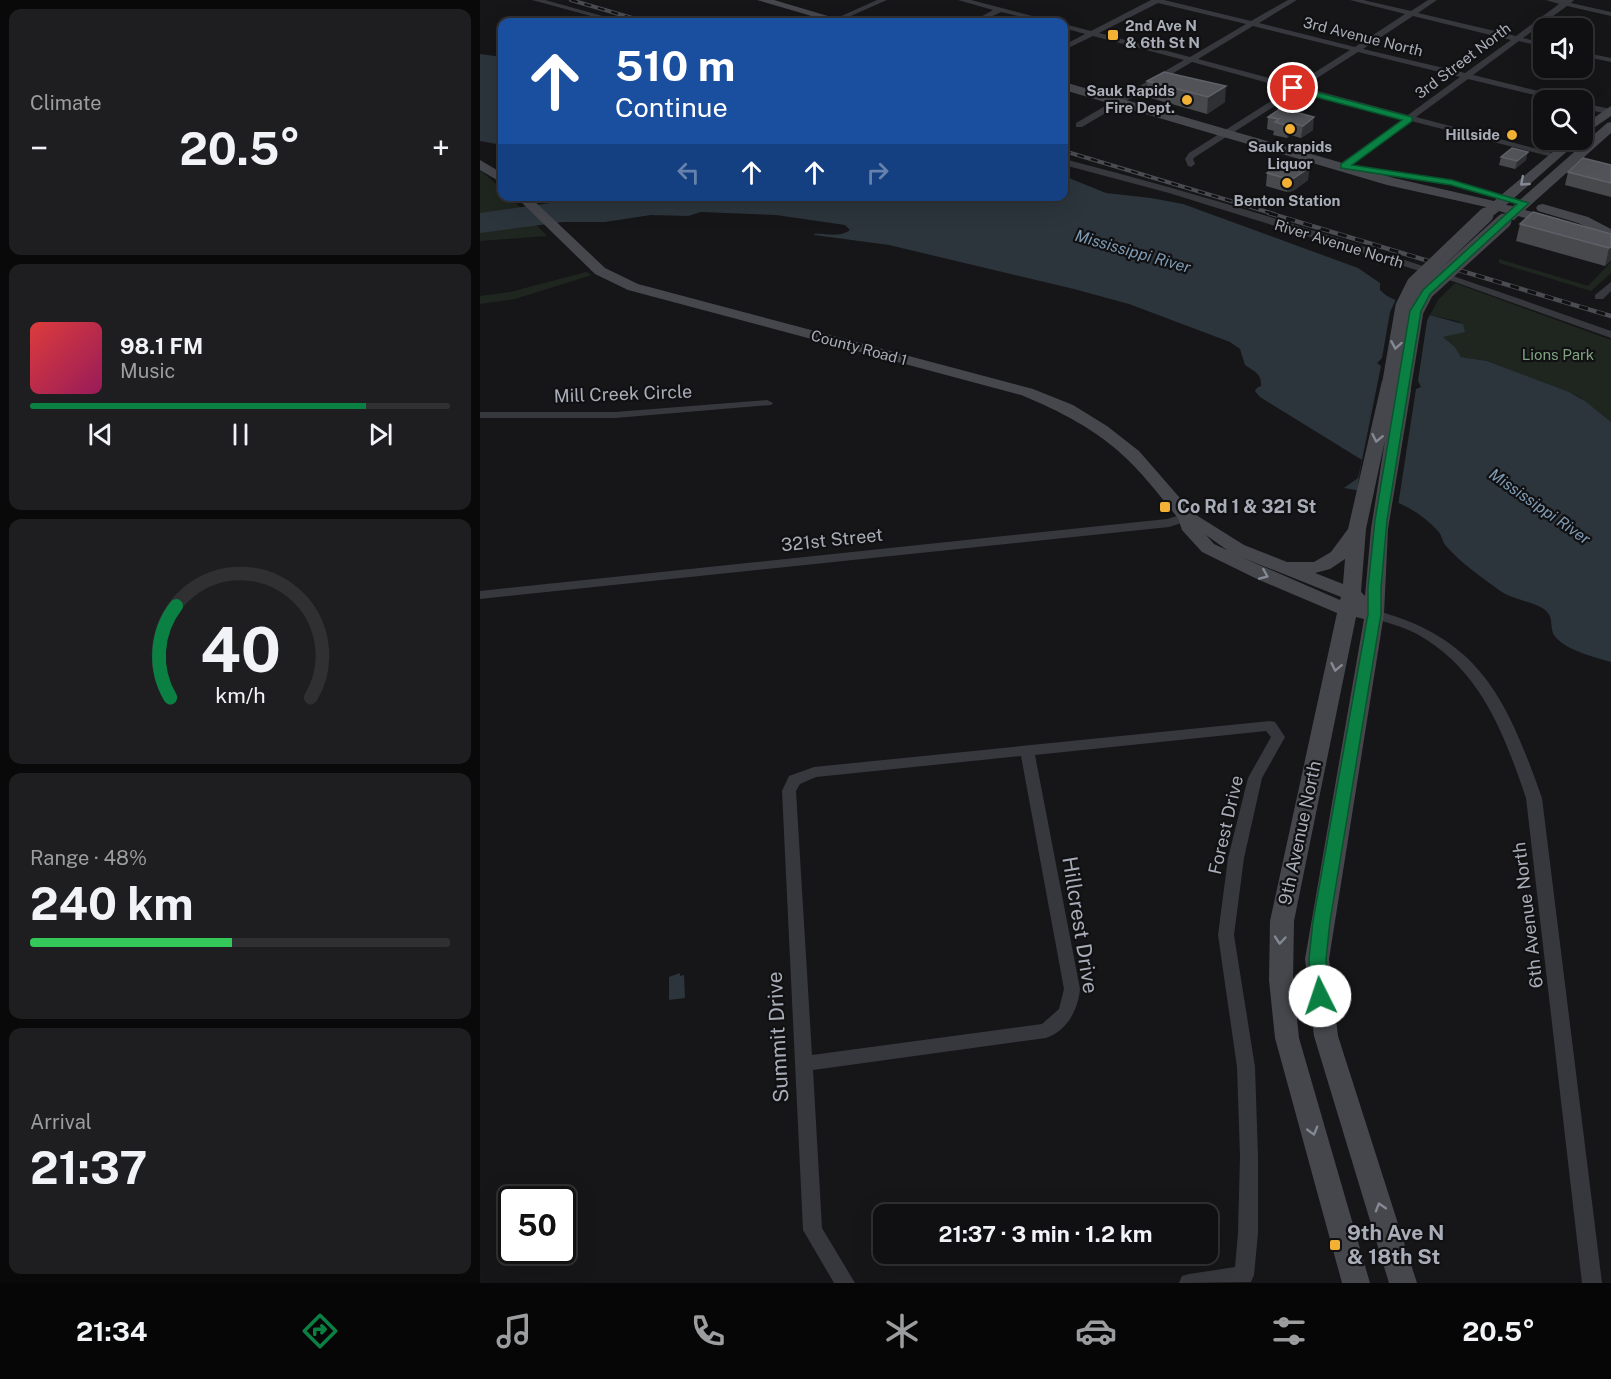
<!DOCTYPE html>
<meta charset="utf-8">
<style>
body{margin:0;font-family:"Public Sans",sans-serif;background:#1e1e20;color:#f1f3f6;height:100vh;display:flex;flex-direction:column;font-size:22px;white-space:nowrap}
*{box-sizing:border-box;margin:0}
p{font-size:20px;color:#9c9d9f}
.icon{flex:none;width:33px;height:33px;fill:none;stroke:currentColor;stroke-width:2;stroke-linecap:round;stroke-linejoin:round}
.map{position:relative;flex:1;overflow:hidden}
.details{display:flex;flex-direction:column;gap:9px;padding:9px;background:#09090a;width:480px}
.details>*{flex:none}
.banner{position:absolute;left:18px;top:18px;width:570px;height:183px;border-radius:12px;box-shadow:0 6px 24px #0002,0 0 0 2px #303032;background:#1a4fa0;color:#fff;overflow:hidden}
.fabs{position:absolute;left:1053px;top:18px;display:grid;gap:12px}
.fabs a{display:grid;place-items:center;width:60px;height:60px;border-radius:12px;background:#101012;box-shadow:0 6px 24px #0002,0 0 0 2px #303032;font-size:30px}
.speed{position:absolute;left:18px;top:1186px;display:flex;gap:12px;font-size:30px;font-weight:700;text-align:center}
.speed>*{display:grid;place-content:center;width:78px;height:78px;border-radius:50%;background:#101012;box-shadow:0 6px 24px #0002,0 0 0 2px #303032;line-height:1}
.speed .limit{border:3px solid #111;border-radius:9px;background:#fff;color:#111}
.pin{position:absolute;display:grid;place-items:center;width:51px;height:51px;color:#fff;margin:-26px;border:3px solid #fff;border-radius:50%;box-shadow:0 2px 6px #0007}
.me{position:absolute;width:66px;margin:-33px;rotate:356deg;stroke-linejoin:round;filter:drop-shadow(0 0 4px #0008)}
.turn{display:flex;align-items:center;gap:21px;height:126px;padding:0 18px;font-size:27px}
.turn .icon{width:78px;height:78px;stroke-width:2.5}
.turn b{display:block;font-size:42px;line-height:51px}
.lanes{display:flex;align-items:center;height:57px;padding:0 18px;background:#0003;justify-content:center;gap:30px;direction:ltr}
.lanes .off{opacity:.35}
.big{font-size:45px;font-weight:700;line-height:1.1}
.details .tile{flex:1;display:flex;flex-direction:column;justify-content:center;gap:9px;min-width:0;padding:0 21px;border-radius:12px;background:#1e1e20}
.details .dial{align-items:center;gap:0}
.dial svg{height:156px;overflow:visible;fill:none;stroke:#303032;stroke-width:7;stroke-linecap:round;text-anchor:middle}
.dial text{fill:#f1f3f6;stroke:none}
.song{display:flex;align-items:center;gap:18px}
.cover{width:72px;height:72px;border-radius:9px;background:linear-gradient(135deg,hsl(0 70% 55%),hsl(330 70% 35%))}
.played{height:6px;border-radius:3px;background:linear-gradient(90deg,#0b8043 80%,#303032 80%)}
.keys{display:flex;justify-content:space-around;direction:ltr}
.heat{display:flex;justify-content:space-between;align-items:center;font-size:33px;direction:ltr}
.charge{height:9px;border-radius:4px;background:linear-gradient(90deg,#34c759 48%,#303032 0)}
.trip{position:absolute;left:393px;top:1204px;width:345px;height:60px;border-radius:12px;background:#101012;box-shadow:0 6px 24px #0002,0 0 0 2px #303032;font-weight:700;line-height:60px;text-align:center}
.tabs{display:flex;height:96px;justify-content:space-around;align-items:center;background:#060607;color:#9c9d9f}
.tabs .icon{width:42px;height:42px}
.tabs .selected{color:#0b8043}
.tabs b{font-size:27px;color:#f1f3f6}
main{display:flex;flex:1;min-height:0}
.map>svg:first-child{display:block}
</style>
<main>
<section class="details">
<div class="tile"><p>Climate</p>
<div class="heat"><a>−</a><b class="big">20.5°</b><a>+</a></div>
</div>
<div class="tile">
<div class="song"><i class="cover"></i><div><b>98.1 FM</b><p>Music</p></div></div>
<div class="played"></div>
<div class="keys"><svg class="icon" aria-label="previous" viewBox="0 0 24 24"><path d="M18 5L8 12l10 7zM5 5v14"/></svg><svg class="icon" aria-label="pause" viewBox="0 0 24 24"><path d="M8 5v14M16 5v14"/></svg><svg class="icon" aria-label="next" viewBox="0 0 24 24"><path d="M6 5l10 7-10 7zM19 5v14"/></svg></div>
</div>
<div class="tile dial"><svg viewBox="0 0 100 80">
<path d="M14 69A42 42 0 1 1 86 69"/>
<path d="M14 69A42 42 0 0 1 17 22" stroke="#0b8043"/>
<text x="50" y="56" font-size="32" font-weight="700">40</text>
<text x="50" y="72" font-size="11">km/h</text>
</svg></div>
<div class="tile"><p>Range · 48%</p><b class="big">240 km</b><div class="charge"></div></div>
<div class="tile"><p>Arrival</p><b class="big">21:37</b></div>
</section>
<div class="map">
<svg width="1131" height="1283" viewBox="0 0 1131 1283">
<rect width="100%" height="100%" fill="#161618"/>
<g fill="#1e261f">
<path d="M0,170L22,189V196L30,197L67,236L0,241Z"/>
<path d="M1019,259L1108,286L1131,262V273L1111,291L1019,263Z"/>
<path d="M106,272L112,275L35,299L0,304V296L30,292Z"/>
<path d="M975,283L1131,340V422L1098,396L1007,361L981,357L975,347L963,337L983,324L977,321L950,315L958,300Z"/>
</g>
<g fill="#2c353c">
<path d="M0,54L22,57V145L0,141Z"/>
<path d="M584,176L626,193L671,198L703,204L878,268L900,283V290L907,296L942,313L983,324L985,332L963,337L975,347L981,357L1007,361L1089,392L1105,401L1131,422V662C1114,657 1084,650 1074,635C1070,628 1073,619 1068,613C1060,602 1031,600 1019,590C1001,577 981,563 966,546C962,542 962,535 958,531C934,504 898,493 864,488L878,478L882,460L780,397L775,391L777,388L781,386C782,374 774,371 765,365L760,349L750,342L649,304L594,289L409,245L334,235V234C346,233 360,238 370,230L365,225L296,215L221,212L208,216L171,215L125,222H83L0,233V213L112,197L584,196Z"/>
<path d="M200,973V976L204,975L205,998L189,1000V977Z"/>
</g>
<path fill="#161618" d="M917,297L951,312L947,321L938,381L941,387L936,389L918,506L898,497L877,493L880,470L901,366L897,363L902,358L910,312Z"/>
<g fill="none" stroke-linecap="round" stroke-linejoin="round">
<g fill="#37383d" fill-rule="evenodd">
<path d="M52,0H65L144,22H133Z"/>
<path d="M397,0H407L357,22H348Z"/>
<path d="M478,0H491L575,22H564L521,12L500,22H492L513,10Z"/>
<path d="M671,0H684L771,21L808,0H817L779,23L875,47L925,14L870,0H883L931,11L948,0H957L938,13L1036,36L1079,4L1066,0H1094L1091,3L1131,12V16L1087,6L1043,38L1064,43V47L1039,41L993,75L1086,98L1087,100H1075L988,79L936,117L1076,154V158L931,121L867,168H861V164L923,119L818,91L715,157L713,159L715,164L711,167L708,166L705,159L709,153L810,89L712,62L602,127H596V123L704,60L613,36L584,50V45L605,34L584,28V24L611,31ZM678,3L766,24L710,57L619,33ZM933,16L1031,40L985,73L883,49ZM773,26L870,50L815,85L718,59ZM878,52L980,77L928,115L823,87Z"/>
<path d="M1102,52L1131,58V62L1102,56Z"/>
<path d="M1102,103L1131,109V115L1102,108Z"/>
<path d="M584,159C769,206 951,267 1131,331V338L975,282L689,193L584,165Z"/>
<path d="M1131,282V291L1123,299H1115V295Z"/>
<path d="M287,400L293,403L291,405L135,418H0V412H135Z"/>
<path d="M707,513L711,514L713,517L711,520L689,527L0,599V591L687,519Z"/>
<path d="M894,610C1001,638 1027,700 1062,798L1122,1283H1102L1046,798C1024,733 1000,669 937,634C922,626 905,622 889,617L887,614L889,611Z"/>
<path d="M790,721L795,722L805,737L782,778L764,858L754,935L775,1067L778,1156V1233L774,1275L771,1282L699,1283L702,1276L709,1274L755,1267L758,1233L760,1156L757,1067L738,935L748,858L768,778L791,737L786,731L555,755L600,989C598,1010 587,1031 566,1038L333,1070L342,1228L375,1283H354L323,1230L302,791L309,776L334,767ZM541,756L584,989L579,1009L562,1024L332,1055L316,791L320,784L336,777Z"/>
</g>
<g fill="#45474d" fill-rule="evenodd">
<path d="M277,0H294L368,22H352Z"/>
<path d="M584,82L914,178L1014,201L1087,140H1100L1026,205L1033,206L1127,123L1131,122V133L1045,210L1080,219L1082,222L1075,226L1038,216L1034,220H1024L1022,217L1026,213L1019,211L1014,215H1004L1002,212L1006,207L907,185L584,90Z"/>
<path d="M1131,106V116L1102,136V126Z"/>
<path d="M0,160L22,173V183L0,170Z"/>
<path d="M35,196H49L125,268L158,284L553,389L593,405L627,426L659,451L713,513L764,545L807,562H834L851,552L868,529L902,381L910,376L918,381L916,388L923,385L929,387L931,390L908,529L904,614L849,959L858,1036L937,1283H909L834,1036L825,959L884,619L876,617L814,921L813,980L819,1038L890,1283H862L795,1038L789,980L790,921L857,613L777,579L722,552L702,530L698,518C682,499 666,477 647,459C617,430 580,411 541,395L148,290L115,274ZM905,440L891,529L885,596L881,592L886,529ZM726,535L747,550L734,544ZM761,557L861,597L860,600ZM865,559L863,584L835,573L850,569Z"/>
<path d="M1063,204L1108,217L1131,229V238L1098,223L1058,211L1056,208L1058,205Z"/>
</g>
<g stroke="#4a4c52" stroke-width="4">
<g id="rail-far1">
<path d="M91,0L166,22"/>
<path d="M584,151L794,214"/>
</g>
</g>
<g stroke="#4a4c52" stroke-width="4.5">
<path id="rail" d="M789,213L1131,316"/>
</g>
<use href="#rail-far1" stroke="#111113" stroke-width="2" stroke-dasharray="7" stroke-linecap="butt"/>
<use href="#rail" stroke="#111113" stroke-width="3" stroke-dasharray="9" stroke-linecap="butt"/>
<g stroke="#45474d" stroke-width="15">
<path d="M910,381L923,306L934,284L1006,215"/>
<path d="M923,390L936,311L946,292L1024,221"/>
</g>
</g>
<g fill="#47494d">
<path d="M684,72L745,102L727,114L667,97V81Z"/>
<path d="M801,108L833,130L821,138L810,135L807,138L793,135L794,131L787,129L788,117Z"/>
<path d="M1021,157L1046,160L1035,169L1019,165Z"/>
<path d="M1131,165V197L1085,185L1088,172Z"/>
<path d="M787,173L828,180L813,191L807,192L786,186Z"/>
<path d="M1040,224L1131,234V260L1125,266L1036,241Z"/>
</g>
<g fill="#2f3033">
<path d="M746,86L745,102L727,114L728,97Z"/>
<path d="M834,117L833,130L821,138L823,126Z"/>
<path d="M812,123L810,135L807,138L808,126Z"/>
<path d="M1048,152L1046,160L1035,169L1037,161Z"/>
<path d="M830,167L828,180L813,191L807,192L808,179Z"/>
<path d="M1131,247V260L1125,266L1129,248Z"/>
</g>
<g fill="#525359" stroke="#5f6168" stroke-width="1.5">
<path d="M684,72L746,86L728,97L667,81Z"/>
<path d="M801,108L834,117L823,126L812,123L808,126L795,122L799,119L788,117Z"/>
<path d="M1032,148L1048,152L1037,161L1021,157Z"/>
<path d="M1103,158L1131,165V183L1088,172Z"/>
<path d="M805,160L830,167L814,178L808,179L787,173Z"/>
<path d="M1053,212L1131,234V247L1129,248L1040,224Z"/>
</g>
<defs><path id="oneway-chevron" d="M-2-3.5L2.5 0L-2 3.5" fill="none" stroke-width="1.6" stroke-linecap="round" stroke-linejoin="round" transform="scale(1.5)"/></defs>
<g stroke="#858993">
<use href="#oneway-chevron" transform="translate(1044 182) rotate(139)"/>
<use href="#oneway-chevron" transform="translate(916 345) rotate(100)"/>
<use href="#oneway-chevron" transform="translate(897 438) rotate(102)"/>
<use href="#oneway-chevron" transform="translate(784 575) rotate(23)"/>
<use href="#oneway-chevron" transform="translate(856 667) rotate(102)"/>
<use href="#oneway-chevron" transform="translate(800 940) rotate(95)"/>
<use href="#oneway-chevron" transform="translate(833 1131) rotate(74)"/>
<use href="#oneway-chevron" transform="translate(900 1207) rotate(-107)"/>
</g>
<path fill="#0b8043" stroke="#07532c" stroke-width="1.5" d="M813,86L932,117V121L872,165L972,180L1049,203L950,294L941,311L907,520L901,588V614L850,921L846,959L848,996L846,1001L840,1003L834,1001L831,996L829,959L833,921L888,614V588L895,520L930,311L943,290L1037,204L971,185L861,168V164L922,120L810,90L809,88Z"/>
<g fill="#f2b134" stroke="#111113" stroke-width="2">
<rect x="627" y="29" width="12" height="12" rx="3"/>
<circle cx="707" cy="100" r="6"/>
<circle cx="810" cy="129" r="6"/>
<circle cx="1032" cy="135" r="6"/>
<circle cx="807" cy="183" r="6"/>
<rect x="679" y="501" width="12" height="12" rx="3"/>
<rect x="849" y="1239" width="12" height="12" rx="3"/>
</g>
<g text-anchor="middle" stroke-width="4.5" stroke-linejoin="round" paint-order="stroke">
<g font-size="15" font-weight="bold" fill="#a8adb8" stroke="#111113" text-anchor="end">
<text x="645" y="31" text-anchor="start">2nd Ave N<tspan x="645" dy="17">&amp; 6th St N</tspan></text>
<text x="695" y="96">Sauk Rapids<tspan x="695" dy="17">Fire Dept.</tspan></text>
<text x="1020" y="140">Hillside</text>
<text x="810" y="152" text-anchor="middle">Sauk rapids<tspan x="810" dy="17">Liquor</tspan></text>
<text x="807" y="206" text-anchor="middle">Benton Station</text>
</g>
<g font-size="15" fill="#a8adb8" stroke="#111113">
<text transform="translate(883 37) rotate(14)" y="5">3rd Avenue North</text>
<text transform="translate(983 61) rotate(-37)" y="5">3rd Street North</text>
<text transform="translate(859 244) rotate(17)" y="5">River Avenue North</text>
<text transform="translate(379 348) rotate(15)" y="5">County Road 1</text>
</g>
<g font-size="15" fill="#7fa381" stroke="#111113">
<text x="1078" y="360">Lions Park</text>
</g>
<g font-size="16" font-style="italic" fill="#7f9bb3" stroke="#111113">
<text transform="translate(653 251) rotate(16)" y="6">Mississippi River</text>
<text transform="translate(1060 506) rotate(35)" y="6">Mississippi River</text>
</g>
<g font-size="18" fill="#a8adb8" stroke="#111113">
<text transform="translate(143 394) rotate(-2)" y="6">Mill Creek Circle</text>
<text transform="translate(352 540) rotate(-6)" y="6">321st Street</text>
<text transform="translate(746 825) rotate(-77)" y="6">Forest Drive</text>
<text transform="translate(820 833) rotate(-78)" y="6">9th Avenue North</text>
<text transform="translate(1048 915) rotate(-97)" y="6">6th Avenue North</text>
</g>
<g font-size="18" font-weight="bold" fill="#a8adb8" stroke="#111113" text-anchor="start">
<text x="697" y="513">Co Rd 1 &amp; 321 St</text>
</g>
<g font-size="21" fill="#a8adb8" stroke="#111113">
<text transform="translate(600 925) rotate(81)" y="7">Hillcrest Drive</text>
<text transform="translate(298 1037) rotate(-93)" y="7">Summit Drive</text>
</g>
<g font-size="21" font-weight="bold" fill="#a8adb8" stroke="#111113" text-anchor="start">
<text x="867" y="1240">9th Ave N<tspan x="867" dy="24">&amp; 18th St</tspan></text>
</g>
</g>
</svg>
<div class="fabs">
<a><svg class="icon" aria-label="sound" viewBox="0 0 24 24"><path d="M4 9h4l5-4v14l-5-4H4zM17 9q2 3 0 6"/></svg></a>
<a><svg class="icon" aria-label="search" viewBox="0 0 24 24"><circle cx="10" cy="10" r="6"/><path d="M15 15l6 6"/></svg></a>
</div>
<div class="speed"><div class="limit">50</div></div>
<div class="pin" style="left:813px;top:88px;background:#d93025"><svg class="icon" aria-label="arrive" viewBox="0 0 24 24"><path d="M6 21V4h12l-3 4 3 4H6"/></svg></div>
<svg class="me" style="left:840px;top:996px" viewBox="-20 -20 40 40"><circle r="19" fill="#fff"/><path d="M0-13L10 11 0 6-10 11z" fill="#0b8043"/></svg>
<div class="trip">21:37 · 3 min · 1.2 km</div>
<div class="banner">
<div class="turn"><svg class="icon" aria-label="ahead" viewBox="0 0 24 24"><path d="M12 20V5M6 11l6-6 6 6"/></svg><div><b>510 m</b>Continue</div></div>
<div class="lanes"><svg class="icon off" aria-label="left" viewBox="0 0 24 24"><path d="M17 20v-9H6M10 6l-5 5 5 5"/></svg><svg class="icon" aria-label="ahead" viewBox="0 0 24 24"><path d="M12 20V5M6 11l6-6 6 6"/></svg><svg class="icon" aria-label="ahead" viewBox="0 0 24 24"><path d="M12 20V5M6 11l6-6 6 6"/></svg><svg class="icon off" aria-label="right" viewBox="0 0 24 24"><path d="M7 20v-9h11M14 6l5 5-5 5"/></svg></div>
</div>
</div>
</main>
<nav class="tabs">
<b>21:34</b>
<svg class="icon selected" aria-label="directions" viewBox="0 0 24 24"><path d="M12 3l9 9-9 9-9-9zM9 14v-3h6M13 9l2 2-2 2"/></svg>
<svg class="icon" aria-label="music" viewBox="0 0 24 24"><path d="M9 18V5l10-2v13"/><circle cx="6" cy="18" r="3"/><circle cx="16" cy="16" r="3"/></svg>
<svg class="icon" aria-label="phone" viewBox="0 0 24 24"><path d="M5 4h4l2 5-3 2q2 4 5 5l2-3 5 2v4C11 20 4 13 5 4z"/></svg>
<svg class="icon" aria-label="climate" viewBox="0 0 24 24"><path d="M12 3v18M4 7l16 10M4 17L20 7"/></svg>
<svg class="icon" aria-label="car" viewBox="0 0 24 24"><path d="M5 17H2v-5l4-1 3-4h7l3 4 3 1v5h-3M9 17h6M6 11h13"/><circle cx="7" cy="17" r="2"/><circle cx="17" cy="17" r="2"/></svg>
<svg class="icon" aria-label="filters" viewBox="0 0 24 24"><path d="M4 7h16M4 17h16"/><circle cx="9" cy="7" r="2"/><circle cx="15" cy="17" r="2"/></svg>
<b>20.5°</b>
</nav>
